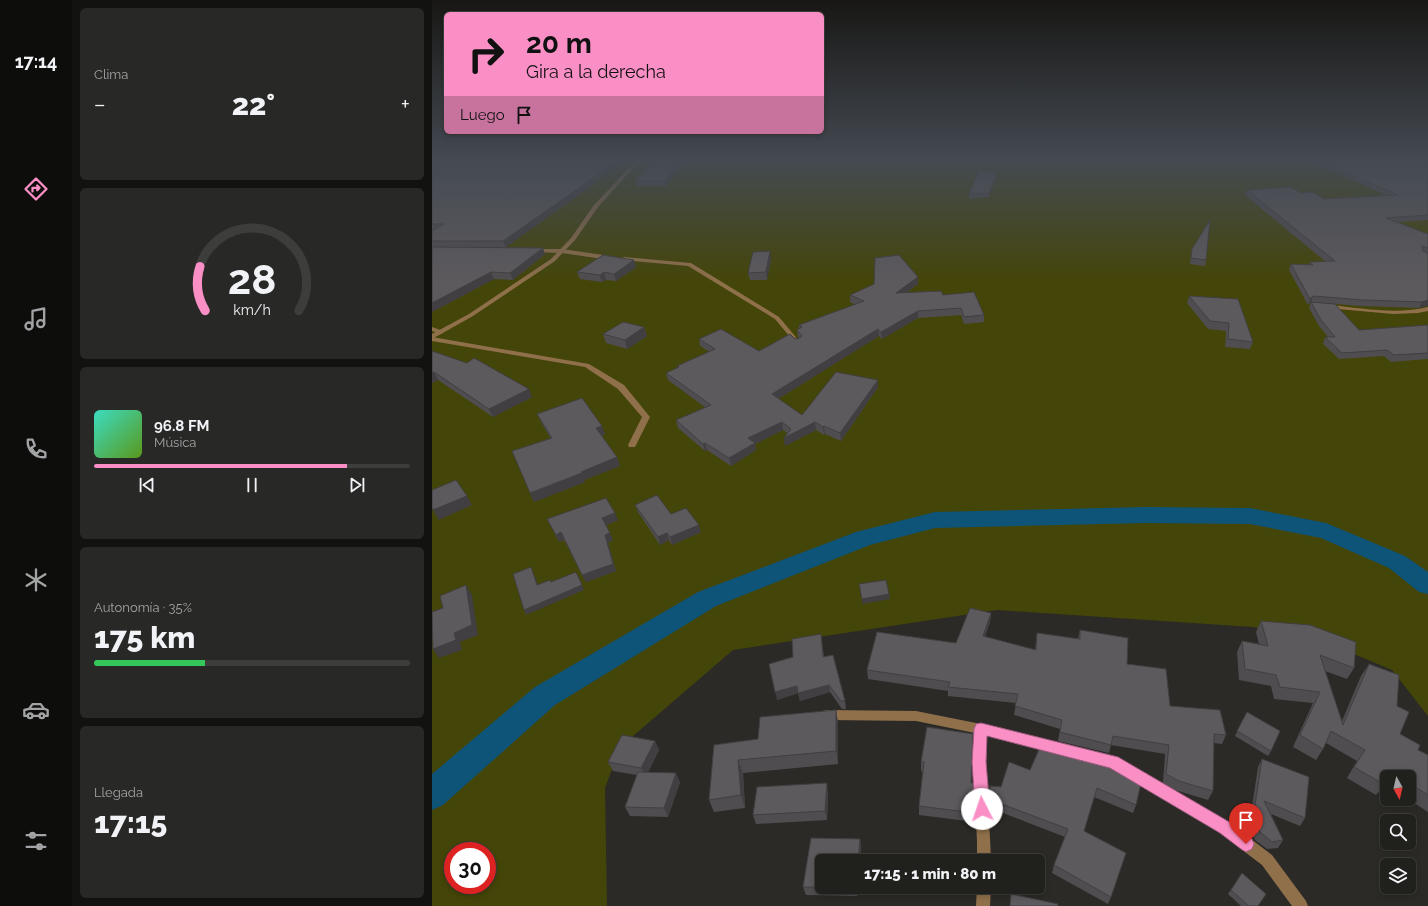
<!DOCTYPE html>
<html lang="es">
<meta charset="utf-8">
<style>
body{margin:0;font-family:Raleway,sans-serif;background:#282826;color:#f1f3f6;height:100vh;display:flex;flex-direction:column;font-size:15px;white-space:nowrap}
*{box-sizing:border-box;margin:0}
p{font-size:13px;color:#a2a3a4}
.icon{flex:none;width:22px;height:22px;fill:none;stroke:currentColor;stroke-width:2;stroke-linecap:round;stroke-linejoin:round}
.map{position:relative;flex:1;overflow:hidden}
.drawer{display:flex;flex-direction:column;gap:8px;padding:8px;background:#121210;width:360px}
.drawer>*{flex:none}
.guide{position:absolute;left:12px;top:12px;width:380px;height:122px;border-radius:6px;box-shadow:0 2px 6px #0003,0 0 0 1px #3d3e3b;background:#fa8fc6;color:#111;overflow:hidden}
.needle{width:26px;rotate:172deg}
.fabs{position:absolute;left:948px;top:770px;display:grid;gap:8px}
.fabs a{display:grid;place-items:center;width:36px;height:36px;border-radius:6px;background:#20201d;box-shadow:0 2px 6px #0003,0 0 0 1px #3d3e3b;font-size:20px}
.speed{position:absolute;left:12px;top:842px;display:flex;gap:8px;font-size:20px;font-weight:700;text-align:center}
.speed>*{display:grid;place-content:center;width:52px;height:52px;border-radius:50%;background:#20201d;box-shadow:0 2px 6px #0003,0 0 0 1px #3d3e3b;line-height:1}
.speed .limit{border:6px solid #d22;background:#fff;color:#111}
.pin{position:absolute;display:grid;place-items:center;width:34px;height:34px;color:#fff;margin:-41px -17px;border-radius:50% 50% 50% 0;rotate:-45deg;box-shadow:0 0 4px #0007}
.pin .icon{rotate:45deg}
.me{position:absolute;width:44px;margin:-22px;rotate:356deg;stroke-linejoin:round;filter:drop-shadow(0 0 3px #0008)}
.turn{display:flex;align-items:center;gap:14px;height:84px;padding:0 16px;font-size:18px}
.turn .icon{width:52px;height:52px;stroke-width:2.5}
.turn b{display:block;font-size:28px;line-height:34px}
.then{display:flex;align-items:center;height:38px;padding:0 16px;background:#0003;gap:8px;font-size:15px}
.big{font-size:30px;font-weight:800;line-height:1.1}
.drawer .widget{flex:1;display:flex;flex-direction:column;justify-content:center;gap:6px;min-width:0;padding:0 14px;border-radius:6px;background:#282826}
.drawer .dial{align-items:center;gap:0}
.dial svg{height:104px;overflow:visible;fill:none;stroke:#3d3e3b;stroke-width:7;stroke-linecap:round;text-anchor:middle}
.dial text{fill:#f1f3f6;stroke:none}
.song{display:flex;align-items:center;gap:12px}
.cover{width:48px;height:48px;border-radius:6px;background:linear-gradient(135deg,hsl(170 70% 55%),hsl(90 70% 35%))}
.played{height:4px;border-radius:2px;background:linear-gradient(90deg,#fa8fc6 80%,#3d3e3b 80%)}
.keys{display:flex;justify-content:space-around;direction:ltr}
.heat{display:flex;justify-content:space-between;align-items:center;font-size:22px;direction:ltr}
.charge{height:6px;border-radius:3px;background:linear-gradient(90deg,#34c759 35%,#3d3e3b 0)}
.trip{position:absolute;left:383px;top:854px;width:230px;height:40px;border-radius:6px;background:#20201d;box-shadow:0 2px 6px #0003,0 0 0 1px #3d3e3b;font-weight:800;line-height:40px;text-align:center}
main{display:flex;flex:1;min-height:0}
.dock{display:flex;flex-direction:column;width:72px;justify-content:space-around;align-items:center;background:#0d0d0c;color:#a2a3a4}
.dock .icon{width:28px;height:28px}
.dock .selected{color:#fa8fc6}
.dock b{font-size:18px;color:#f1f3f6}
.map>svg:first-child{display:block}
</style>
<main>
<nav class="dock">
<b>17:14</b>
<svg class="icon selected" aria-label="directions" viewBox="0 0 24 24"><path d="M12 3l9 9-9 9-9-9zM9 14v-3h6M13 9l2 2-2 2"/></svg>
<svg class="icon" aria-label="music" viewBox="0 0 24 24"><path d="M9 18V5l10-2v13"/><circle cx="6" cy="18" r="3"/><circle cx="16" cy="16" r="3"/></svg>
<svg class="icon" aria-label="phone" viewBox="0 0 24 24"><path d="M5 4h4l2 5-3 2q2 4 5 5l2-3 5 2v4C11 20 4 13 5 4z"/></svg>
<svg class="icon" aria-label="climate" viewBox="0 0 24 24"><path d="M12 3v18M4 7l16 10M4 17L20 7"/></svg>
<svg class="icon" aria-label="car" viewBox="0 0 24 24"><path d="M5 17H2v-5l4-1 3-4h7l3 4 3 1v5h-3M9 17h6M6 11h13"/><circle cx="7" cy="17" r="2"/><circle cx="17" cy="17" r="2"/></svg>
<svg class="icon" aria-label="filters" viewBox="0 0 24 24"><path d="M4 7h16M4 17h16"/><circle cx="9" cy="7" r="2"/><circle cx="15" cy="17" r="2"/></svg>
</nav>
<section class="drawer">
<div class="widget"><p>Clima</p>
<div class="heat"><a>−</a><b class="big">22°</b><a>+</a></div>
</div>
<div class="widget dial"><svg viewBox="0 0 100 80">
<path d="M14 69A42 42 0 1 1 86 69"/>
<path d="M14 69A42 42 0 0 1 10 35" stroke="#fa8fc6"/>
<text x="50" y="56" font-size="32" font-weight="700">28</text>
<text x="50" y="72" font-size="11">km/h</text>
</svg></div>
<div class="widget">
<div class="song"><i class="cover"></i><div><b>96.8 FM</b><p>Música</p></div></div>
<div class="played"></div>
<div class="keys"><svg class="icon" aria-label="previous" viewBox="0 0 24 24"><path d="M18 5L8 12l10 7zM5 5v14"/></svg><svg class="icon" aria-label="pause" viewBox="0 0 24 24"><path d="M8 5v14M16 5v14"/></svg><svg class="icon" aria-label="next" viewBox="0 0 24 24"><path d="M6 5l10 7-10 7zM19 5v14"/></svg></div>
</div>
<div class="widget"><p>Autonomía · 35%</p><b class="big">175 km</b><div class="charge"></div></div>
<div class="widget"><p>Llegada</p><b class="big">17:15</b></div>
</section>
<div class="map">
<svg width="996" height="906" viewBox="0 0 996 906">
<rect width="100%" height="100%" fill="#2b2a27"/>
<path fill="#444508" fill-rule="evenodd" d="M0,158H996V716L960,670L884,638L821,627L565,610L301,650L193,743L185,756L173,788L175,906H0ZM21,851H55V885H21Z"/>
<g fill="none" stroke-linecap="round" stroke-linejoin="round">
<path fill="#0e5479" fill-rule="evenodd" d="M714,507L818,508L894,523L973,556L996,572V594L987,592L957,568L889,538L818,524L714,523L503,528L438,545L284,606L123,705L11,805L0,810V774L103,687L266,592L424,532L503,512Z"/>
<g fill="#8f704a" fill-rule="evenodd">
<path d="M102,249H130L178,256L181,258L178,260L130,253L100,252L99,251Z"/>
<path d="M192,257L259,263L347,317L368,342L367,343H363L343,319L256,266L190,260L189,259Z"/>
<path d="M897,305C930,308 964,315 996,307V311L986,313L961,314L895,308L894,307Z"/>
<path d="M0,327L11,331L12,332L9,334L0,331Z"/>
<path d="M0,337L157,364L192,385L218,417L203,447H197L196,445L210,417L186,389L153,367L0,341Z"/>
<path d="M395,710L484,711L549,724L633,744L637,746L639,750L637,754L633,756L555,736C552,778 558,819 559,861H545V841L541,762L543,733L484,721L395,720L391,719L389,715L391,711Z"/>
<path d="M668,753L685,758L798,823L840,855L874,901L876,906H860L830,865L788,833L679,767L664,763L662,759L664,755Z"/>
<path d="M545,887H559L558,906H544Z"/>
</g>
<path fill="#8f704a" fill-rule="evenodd" d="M210,158H214L202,167L166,207L143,240L123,261L41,316L0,339V334L37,314L119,259L139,238L162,205L200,165Z"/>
</g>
<g fill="#504d50">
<path d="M0,158L158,187L74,247H0V231L2,230H0Z"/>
<path d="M257,158L234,186H204L203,181Z"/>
<path d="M865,158H996V220L965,222L996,234V306L987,308L928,306L879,302L876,305L857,270L859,264L877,265L878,262H894L813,195L815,190L869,193L892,199L954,195L880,162L875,163Z"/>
<path d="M564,177L557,197L537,199V194Z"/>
<path d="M0,247L113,254L81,280L62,279L0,312Z"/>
<path d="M760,249L774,260L773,266L758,264Z"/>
<path d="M339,259L335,280H318L316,273Z"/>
<path d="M202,260L204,267L184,281L174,280L170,282L148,279L145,272Z"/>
<path d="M486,284L474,293L511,295L552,315V322L532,324L529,315L486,318L450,339L447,336L346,399L370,415L446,380V387L409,441L393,434L392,435L384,430L353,446L352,438L355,433L351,430L323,444L324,450L299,466L275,450L273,451L246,428L244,420L274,408L236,380L234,373L246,368L245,366L278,352L268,346L267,339L327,351L362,338L366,339L367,338L366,337L365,330L367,329V325L424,305L418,302V295Z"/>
<path d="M757,296L806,299L821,342L818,349L793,347L794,331L776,329L755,303Z"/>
<path d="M879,302L927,330L996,325V359L959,362L952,356L907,359L891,344L893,337H896L887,326L877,308Z"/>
<path d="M212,327L215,336L195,349L174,343L171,334Z"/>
<path d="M0,351L100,397L61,417L6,380L0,383Z"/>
<path d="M105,414L170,426L173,434L169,436L185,457L188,466L152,480L153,482L102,502L98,493L119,439L109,422Z"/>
<path d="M203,505L269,532L240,545L237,540L228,545L206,512Z"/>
<path d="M115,519L186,520L174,525L178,533L181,540L176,543L184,571L154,582L132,540L127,542Z"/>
<path d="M559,613L558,622L553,637L603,650L605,633L646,639L648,630L695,664L738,706L794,735L790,744L782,743L781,791L776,800L743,790L731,783L733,754L679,745L677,753L626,741L628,729L582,715L584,703L516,696V691L436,679L435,670L524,643Z"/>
<path d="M829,621L922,668L915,679L893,671L910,721L929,676L937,664L965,706L968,734L986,750L996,755V812L976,799H977V777H955V786L953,785L944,795L915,778L925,761L894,743L891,749L884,760L861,747L881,703L842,699L839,686L807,680L805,652L810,641L827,644L824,632Z"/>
<path d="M389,634L392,657L413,701L414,709H410L398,692L368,701L366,693L345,700L361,657Z"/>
<path d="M404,710L406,723V764L311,773L313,808L282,812L277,800L282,745L326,739Z"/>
<path d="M815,712L839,751L836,756L803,736Z"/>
<path d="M495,727L539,783L543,813V822L487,815V806L491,772L489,771V762Z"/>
<path d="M223,741L227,750L216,772L248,782L236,817L198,816L193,807L205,775L181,771L176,762Z"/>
<path d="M623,751L676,766L704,805L701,813L662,797L652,831L679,897L676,904L620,873L622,865L633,837L558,808L557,794L558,786L569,787L598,770Z"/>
<path d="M830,759L873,818L868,826L839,814L851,840L846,848L835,849L823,840L817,826L826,767Z"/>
<path d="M396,792L395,820L324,824L321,815Z"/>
<path d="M379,838L428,839L429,848L428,861H390V887H426L425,896L374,895L371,887Z"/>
<path d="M810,873L826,906H809L796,894Z"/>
</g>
<g fill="#413f41">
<path d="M187,158H195L158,187L74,247L71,241Z"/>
<path d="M252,158H257L234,186L233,181Z"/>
<path d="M876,158H881L880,162L875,163Z"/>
<path d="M565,173L564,177L557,197V193Z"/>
<path d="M111,248L113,254L81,280L78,273Z"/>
<path d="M338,251L339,259L335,280L334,272Z"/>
<path d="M202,260L204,267L184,281L182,274Z"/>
<path d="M59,272L62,279L0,312V303Z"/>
<path d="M172,272L174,280L170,282L168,275Z"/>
<path d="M486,277V284L464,300V293Z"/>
<path d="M881,296L879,302L876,305L878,299Z"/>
<path d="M996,300V306L987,308L990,302Z"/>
<path d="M486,311V318L450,339L449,332Z"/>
<path d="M212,327L215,336L195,349L193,340Z"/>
<path d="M446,329L447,336L341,402L340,394Z"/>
<path d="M2,372L6,380L0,383V373Z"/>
<path d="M446,380V387L409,441L408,433Z"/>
<path d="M97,389L100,397L61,417L57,409Z"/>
<path d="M350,422L351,430L323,444L324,450L299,466L297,458L316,438Z"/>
<path d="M383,422L384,430L353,446L352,438Z"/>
<path d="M170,426L173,434L167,436L164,428Z"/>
<path d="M392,426L393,434L392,435L391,427Z"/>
<path d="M273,443L275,450L273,451L271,444Z"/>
<path d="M185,457L188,466L152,480L153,482L102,502L98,493Z"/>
<path d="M35,496L40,505L7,520L1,510Z"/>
<path d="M183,513L186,520L173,526L170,518Z"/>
<path d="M267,525L269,532L240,545L238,537Z"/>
<path d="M129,532L132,540L127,542L124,535Z"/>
<path d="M178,533L181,540L176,543L184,571L154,582L150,575L173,535Z"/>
<path d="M235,533L237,540L228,545L226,537Z"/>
<path d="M99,567L101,572L108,590L105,585Z"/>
<path d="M34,585L40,595L46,635L28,642L30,650L7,658L1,649L22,633Z"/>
<path d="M150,585L152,590L94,615L92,610Z"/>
<path d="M457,594L458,599L430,604V599Z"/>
<path d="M559,613L558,622L550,645L551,636Z"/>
<path d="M397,685L398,692L368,701L366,693Z"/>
<path d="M365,686L366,693L345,700L343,692Z"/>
<path d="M404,710L406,723V764L404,751Z"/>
<path d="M223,741L227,750L214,777L209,768Z"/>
<path d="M306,760L311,773L313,808L309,795Z"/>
<path d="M244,773L248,782L236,817L232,808Z"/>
<path d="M395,783L396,792L395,820L393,811Z"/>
<path d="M428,839L429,848L428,861H426Z"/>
<path d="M424,887H426L425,896Z"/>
</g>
<g fill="#5d5a5d" stroke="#413f41">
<path d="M0,158H187L157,181L71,241H0V231L12,224H0Z"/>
<path d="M225,158H252L233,181H203Z"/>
<path d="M875,158H996V215L954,218L996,234V248L990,246L991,251L996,253V300L990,302L931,300L881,296L878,299L859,264L881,265L878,262L903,261L815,190L859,187L869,193L881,192L892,199L966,195L881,158Z"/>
<path d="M547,171L565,173L557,193L537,194Z"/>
<path d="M778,220L774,260L759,258L760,249Z"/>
<path d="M0,247L111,248L78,273L59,272L0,303Z"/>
<path d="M338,251L334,272L316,273L321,252Z"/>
<path d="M171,255L202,260L182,274L172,272L168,275L145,272Z"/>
<path d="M467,255L486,277L464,293L509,291L511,295L542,292L552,315L532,317L529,308L486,311L449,332L446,329L340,394L370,415L404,372L446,380L408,433L392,426L391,427L383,422L352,438L359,429L350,422L316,438L323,443L297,458L273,443L271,444L244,420L279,405L234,373L247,367L245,366L283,349L267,339L289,329L327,351L358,334L362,338L366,339L370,336L365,330L370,327L367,325L432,301L418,295L442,284L443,258Z"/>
<path d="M757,296L806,299L821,342L796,339L797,323L778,321Z"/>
<path d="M879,302L903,304L927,330L996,325V353L962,355L955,350L910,353L893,337H903L889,320Z"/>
<path d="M191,322L212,327L193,340L171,334Z"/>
<path d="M0,351L35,363L42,358L97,389L57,409L2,372L0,373Z"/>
<path d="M150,398L170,426L164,428L185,457L149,472L150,473L98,493L80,451L120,438L105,414Z"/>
<path d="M24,480L35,496L1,510L0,508V490Z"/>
<path d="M225,495L239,514L254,508L267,525L238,537L235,533L226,537L203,505Z"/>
<path d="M174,498L183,513L170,518L178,533L173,535L181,564L150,575L129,532L124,535L115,519Z"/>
<path d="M99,567L105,585L118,580L119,582L144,572L150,585L92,610L81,574Z"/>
<path d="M454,580L457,594L430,599L427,584Z"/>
<path d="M34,585L40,625L22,633L24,640L1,649L0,612L11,608L8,596Z"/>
<path d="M538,608L559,613L551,636L604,650L605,633L648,639V630L696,638L695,664L734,669L738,706L788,710L794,735L782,734L781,791L747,781L734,774L737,745L681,736L679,745L628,732L630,720L583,706L586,694L516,687L518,682L435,670L445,632L524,643Z"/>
<path d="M829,621L878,625L924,642L922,668L888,655L911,725L937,664L967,675L965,706L977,712L968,734L988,745L986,750L996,755V795L977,783V777H967L960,773L957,777H955V781L953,785L922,767L933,750L899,731L891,749L868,735L888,692L848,687L844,675L813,669L810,641L836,646Z"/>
<path d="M389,634L391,657L401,655L413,701H409L397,685L366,693L365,686L343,692L337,664L361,657L360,639Z"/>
<path d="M404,710V751L306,760L309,795L277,800L282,745L326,739L328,717Z"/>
<path d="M815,712L848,731L839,751L805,731Z"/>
<path d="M495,727L541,734L539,783H542L543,813L487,806L492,762H489Z"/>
<path d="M190,735L223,741L209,768L176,762Z"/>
<path d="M609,745L623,751L625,746L677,759L676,766L710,779L704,805L665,788L652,831L694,853L679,897L622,865L636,829L559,800L558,786L569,787L577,762L598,770Z"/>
<path d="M830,759L877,777L873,818L832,801L851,840L840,842L828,832L821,818Z"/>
<path d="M206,772L244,773L232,808L193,807Z"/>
<path d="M395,783L393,811L321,815L325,787Z"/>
<path d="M379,838L428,839L426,861H390V887H424V888L371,887Z"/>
<path d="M810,873L834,894L826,906H817L799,890Z"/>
<path d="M579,894L626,904V906H578Z"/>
</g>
<linearGradient id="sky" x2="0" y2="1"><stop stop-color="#181715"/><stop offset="0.56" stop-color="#444a52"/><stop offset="1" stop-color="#444a52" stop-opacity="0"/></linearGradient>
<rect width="996" height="284" fill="url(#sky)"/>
<path fill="#fa8fc6" stroke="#a25d81" d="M549,723L686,757L799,823L820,839L822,844L820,849L814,852L809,849L788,833L678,768L555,736L554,762L558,809L555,815L550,817L545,815L543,809L540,762L542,729L544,724Z"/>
</svg>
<div class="fabs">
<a><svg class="needle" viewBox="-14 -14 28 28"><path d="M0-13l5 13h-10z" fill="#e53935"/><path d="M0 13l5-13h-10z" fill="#a2a3a4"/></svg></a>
<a><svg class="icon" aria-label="search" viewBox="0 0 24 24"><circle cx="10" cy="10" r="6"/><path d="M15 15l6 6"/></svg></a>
<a><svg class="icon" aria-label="layers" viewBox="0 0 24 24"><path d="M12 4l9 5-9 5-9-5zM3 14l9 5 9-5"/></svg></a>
</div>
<div class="speed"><div class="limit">30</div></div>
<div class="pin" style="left:814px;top:844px;background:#d93025"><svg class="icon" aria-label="arrive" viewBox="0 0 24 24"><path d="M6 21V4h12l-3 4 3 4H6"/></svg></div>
<svg class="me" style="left:550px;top:809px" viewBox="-20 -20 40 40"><circle r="19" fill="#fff"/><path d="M0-13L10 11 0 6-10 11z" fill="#fa8fc6"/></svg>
<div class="trip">17:15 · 1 min · 80 m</div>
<div class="guide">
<div class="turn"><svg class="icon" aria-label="right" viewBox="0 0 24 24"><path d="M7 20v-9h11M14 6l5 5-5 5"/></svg><div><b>20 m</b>Gira a la derecha</div></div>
<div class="then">Luego<svg class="icon" aria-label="arrive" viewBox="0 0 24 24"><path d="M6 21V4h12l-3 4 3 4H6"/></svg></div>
</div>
</div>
</main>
